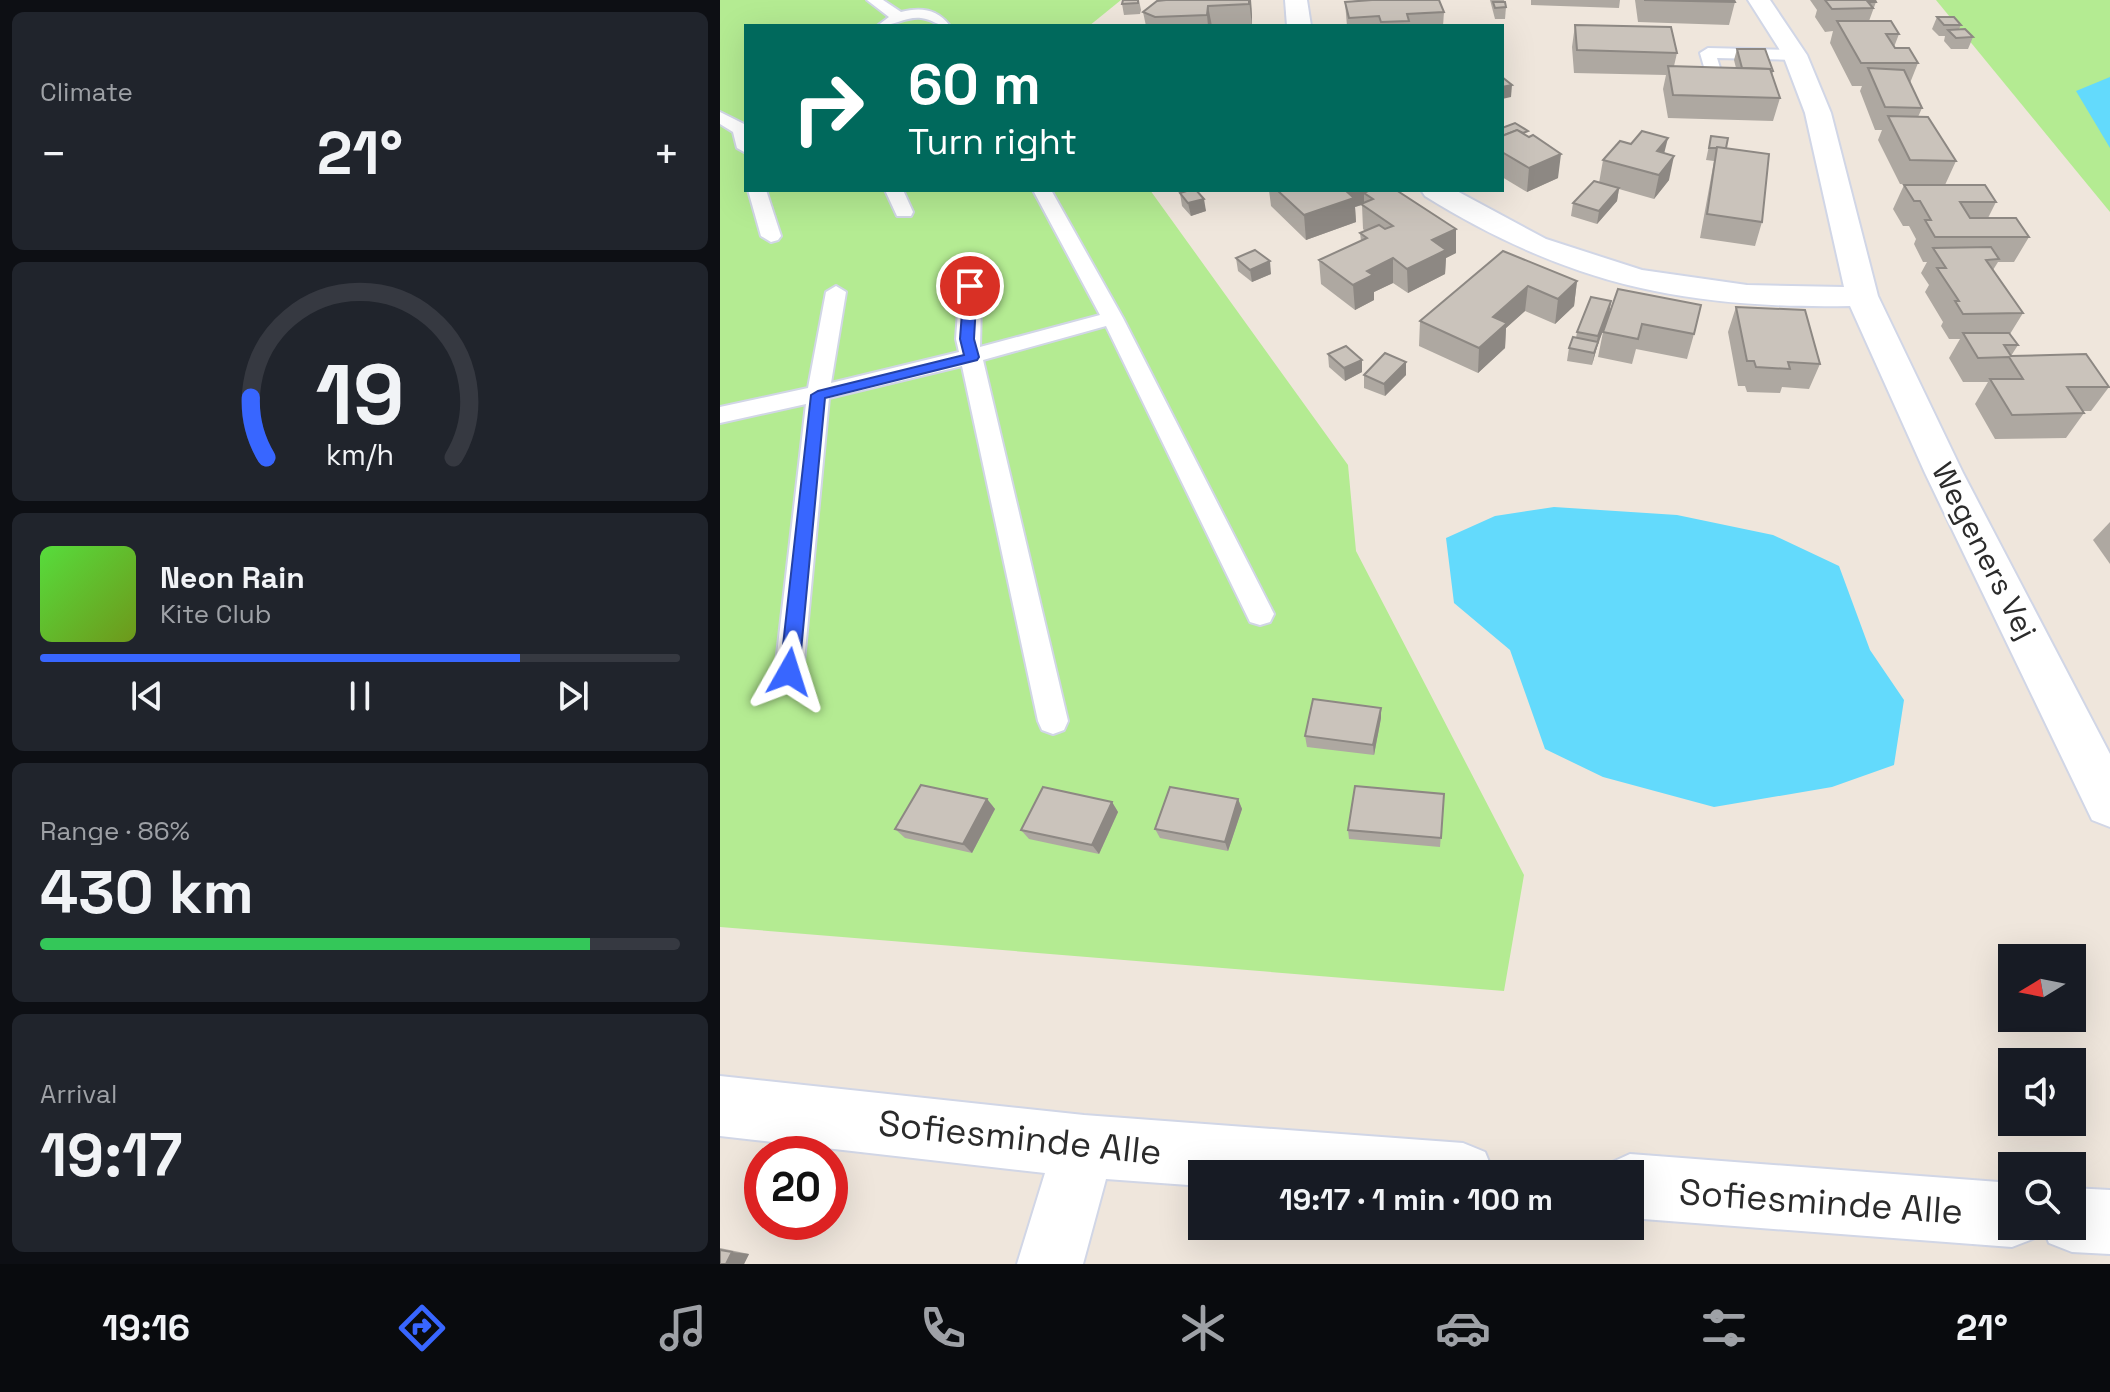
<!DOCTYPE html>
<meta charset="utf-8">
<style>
body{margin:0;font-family:"Space Grotesk",sans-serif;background:#20242c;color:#f1f3f6;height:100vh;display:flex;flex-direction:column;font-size:30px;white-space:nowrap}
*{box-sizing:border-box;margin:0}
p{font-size:26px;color:#9ea1a6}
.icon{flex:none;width:44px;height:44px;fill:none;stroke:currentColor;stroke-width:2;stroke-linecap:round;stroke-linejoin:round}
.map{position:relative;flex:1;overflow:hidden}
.drawer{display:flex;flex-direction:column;gap:12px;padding:12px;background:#0d0f14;width:720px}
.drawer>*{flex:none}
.banner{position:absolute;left:24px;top:24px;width:760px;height:168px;border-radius:0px;box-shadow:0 8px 32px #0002;background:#00695c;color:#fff;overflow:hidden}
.needle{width:52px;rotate:260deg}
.tools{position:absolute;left:1278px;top:944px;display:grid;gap:16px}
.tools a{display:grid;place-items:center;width:88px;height:88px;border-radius:0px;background:#171b24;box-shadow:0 8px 32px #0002;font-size:40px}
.speed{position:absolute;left:24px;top:1136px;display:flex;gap:16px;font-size:40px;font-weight:700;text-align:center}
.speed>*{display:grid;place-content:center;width:104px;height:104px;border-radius:50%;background:#171b24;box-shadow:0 8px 32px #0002;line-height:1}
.speed .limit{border:12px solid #d22;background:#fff;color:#111}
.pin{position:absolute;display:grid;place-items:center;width:68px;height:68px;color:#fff;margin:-34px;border:4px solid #fff;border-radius:50%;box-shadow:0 2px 8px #0007}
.me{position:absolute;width:88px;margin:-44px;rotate:6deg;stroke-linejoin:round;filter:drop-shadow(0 0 6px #0008)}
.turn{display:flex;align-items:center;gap:28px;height:168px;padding:0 32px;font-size:36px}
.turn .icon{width:104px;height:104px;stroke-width:2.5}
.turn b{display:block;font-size:56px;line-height:68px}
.big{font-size:60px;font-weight:800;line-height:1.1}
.drawer .tile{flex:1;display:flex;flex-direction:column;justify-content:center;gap:12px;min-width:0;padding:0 28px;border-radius:12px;background:#20242c}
.drawer .dial{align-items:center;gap:0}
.dial svg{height:208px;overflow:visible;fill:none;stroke:#363941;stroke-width:7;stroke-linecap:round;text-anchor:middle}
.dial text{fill:#f1f3f6;stroke:none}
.song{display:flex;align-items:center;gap:24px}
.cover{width:96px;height:96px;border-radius:12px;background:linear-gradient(135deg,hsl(110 70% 55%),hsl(80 70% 35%))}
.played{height:8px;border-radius:4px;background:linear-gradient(90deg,#3866ff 75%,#363941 75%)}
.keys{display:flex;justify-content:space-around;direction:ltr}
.heat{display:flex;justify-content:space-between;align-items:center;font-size:44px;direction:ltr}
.charge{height:12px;border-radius:6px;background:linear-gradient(90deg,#34c759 86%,#363941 0)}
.trip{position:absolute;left:468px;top:1160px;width:456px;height:80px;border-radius:0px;background:#171b24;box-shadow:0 8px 32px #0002;font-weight:800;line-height:80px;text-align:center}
.menu{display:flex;height:128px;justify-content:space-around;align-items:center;background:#090b0e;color:#9ea1a6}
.menu .icon{width:56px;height:56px}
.menu .selected{color:#3866ff}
.menu b{font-size:36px;color:#f1f3f6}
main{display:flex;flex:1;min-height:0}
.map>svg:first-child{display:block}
</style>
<main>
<section class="drawer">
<div class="tile"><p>Climate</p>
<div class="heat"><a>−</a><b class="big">21°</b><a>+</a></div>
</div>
<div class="tile dial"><svg viewBox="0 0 100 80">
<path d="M14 69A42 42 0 1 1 86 69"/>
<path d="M14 69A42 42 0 0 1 8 46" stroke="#3866ff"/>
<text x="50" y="56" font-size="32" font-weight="700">19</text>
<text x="50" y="72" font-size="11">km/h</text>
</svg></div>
<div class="tile">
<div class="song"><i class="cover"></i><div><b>Neon Rain</b><p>Kite Club</p></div></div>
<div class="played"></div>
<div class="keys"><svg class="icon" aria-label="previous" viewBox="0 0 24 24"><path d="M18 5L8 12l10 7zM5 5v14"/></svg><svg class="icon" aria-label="pause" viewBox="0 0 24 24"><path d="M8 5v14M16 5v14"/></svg><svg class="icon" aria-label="next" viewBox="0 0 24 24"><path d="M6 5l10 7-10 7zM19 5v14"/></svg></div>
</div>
<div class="tile"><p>Range · 86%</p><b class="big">430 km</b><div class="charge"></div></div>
<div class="tile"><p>Arrival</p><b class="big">19:17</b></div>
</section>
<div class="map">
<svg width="1390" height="1264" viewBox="0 0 1390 1264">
<rect width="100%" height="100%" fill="#efe6dc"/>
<g fill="#b4eb92">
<path d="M0,0H401L369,26H26V190H430L628,465L636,551L804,875L784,991L0,927Z"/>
<path d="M1216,0H1390V212Z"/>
</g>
<g fill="#63dafc">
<path d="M1390,77V148L1356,91Z"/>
<path d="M834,507L957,515L1053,535L1119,566L1150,650L1184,700L1174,765L1112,787L994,807L883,777L825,749L790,650L734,603L726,538L775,516Z"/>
</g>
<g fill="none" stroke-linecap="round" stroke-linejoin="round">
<g stroke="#d1d6e6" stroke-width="4">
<g id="service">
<path d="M147,0H163L181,12C201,7 217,9 230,26C216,26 213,19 201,18C188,16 173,26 157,26L169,17Z"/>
<path d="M988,48L1075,50L1083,55L1075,60L997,58L1005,84L997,89L989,84L980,53Z"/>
<path d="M0,112L26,125V153L17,148L13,132L0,124Z"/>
<path d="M28,190H46L61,236L58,240L51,242L41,236Z"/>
<path d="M165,190H183L193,212L191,216H177Z"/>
<path d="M313,190H331L403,318L554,614L550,622L540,625L530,622L386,326L263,360L348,721L344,730L333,734L322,730L318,721L242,366L109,398L83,672L79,681L69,684L59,681L55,672L86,404L0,423V407L88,388L106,292L116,286L126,292L111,383L239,352L236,339L242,259L245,255H259L262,259L260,347L380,315Z"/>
</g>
</g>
<g stroke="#d1d6e6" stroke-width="4">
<g id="minor">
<path d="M565,0H587L591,26H567Z"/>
<path d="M1028,0H1050L1087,55L1111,113L1158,296L1243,473L1390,754V827L1372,820L1205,473L1130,306C964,309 847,284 705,196L701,190H735L826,239L922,270L1027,285L1124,287L1085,113L1063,55Z"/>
<path d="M0,1076L364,1115L743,1143L765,1152L774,1174H482V1186L386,1179L363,1264H297L325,1173L0,1136Z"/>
<path d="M910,1154L1292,1183V1226H1319L1315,1238L1292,1247L910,1218V1174H883L888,1164Z"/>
<path d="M1352,1188L1390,1190V1254L1352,1252L1329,1243L1322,1226H1352Z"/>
</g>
</g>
<use href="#service" fill="#fff" fill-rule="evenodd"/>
<use href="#minor" fill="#fff" fill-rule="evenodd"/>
</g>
<g fill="#aea8a1">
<path d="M419,0L421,10L420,14L404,15L402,4Z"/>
<path d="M446,0H531L532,26H426L423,12Z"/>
<path d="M640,0H719L724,12L723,26H627L625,2Z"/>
<path d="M770,0H784L786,7L785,19H775Z"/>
<path d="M811,0H900L899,8L811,5Z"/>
<path d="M915,0H1014L1015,2L1009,25L918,22Z"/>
<path d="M1090,0H1155L1156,2L1149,21L1179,34L1174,47L1198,63L1190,83L1202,108L1198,117L1236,161L1225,185L1276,202L1268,218L1309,237L1294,262H1278L1273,270L1303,313L1290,334L1298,345L1291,356L1389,387L1371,411H1363L1364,413L1346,438L1275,439L1255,404L1268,382H1243L1229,358L1240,339H1229L1221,326L1223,322L1205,292L1209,285L1201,273L1207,262H1203L1194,244L1196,239L1189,226H1183L1173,209L1184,185H1208L1180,184L1158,140L1162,130H1155L1140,91L1142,86H1132L1110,43L1113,31L1105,32L1095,17L1097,10Z"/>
<path d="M1217,17L1241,25L1239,29L1253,37L1248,49H1231L1224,41L1225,36H1219L1212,29Z"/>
<path d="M855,25L957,53L954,66L1016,68L1014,60L1017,49L1053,71L1052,75L1060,98L1053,121L948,118L943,89L946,75L854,73L852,47Z"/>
<path d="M782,128L808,136L838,178L807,192L782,177Z"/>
<path d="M991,136L1006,148L1042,222L1035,246L980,238L994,161L986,160Z"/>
<path d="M944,153L949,180L934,199L899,189L897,201L877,224L851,216L853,203L879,183L883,160Z"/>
<path d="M470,190H489L487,192H478L486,211L471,216L462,206L460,193Z"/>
<path d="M549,190H676L736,229V253L726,258L725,274L688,293L673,283L654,292V300L635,310L601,284L599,260L641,241L640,233L645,231L643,229L642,205L635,207L636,222L586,240L551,206Z"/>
<path d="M783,251L857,281L854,306L835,324L805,311L786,328L785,348L758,373L699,346L700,321Z"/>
<path d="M516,258L551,274L532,282L518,271Z"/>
<path d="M898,289L974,334L967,359L916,349L912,364L878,357L883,332Z"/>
<path d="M891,301L889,314L877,347L872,365L847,361L849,348L856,338L857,332Z"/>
<path d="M1016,307L1100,364L1089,389L1062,387L1060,393L1027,392L1025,386H1018L1008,332Z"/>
<path d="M608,354L642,360V372L625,381L609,367Z"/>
<path d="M644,375H686L665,396L644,388Z"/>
<path d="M1390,522V564L1373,540Z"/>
<path d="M661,718L654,755L587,747L585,736Z"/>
<path d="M724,794L720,847L629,839L628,830Z"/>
<path d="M267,799L275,809L252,853L185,838L175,829Z"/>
<path d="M518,799L522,809L508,851L440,838L435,829Z"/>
<path d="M392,802L398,812L379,854L309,839L301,830Z"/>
<path d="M0,1248L29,1254L24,1264H0Z"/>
</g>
<g fill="#8d8883">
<path d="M529,0H531L532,15V26Z"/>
<path d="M488,6L492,26H488L487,15Z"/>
<path d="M792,85L791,97L782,99V87Z"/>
<path d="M948,138L942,162L932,175L937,151Z"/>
<path d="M841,154L838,178L807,192L809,168Z"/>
<path d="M954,156L949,180L934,199L939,175Z"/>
<path d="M899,188L897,201L877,224L879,211Z"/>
<path d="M622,190H659L653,199L644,193V204L635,207L636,222L586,240L584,215Z"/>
<path d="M484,199L486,211L471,216L468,203Z"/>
<path d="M736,229V253L726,258L725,274L688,293L687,269L712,240Z"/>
<path d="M673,258V283L654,292V300L635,310L633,285L647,271Z"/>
<path d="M550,261L551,274L532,282L530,270Z"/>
<path d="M857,281L854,306L835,324L838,299Z"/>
<path d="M808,286L805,311L786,328L785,348L758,373L759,348L773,317Z"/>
<path d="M891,301L889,314L877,347L872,365L878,336Z"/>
<path d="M642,360V372L625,381L624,368Z"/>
<path d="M686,362V375L665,396L664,384Z"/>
<path d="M661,708V718L654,755L653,745Z"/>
<path d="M267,799L275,809L252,853L243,844Z"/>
<path d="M518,799L522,809L508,851L505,842Z"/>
<path d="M392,802L398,812L379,854L372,845Z"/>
<path d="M12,1252L29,1254L24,1264H6Z"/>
</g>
<g fill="#cac3bb" stroke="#8d8883" stroke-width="2">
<path d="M403,0H418V3L402,4Z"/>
<path d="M446,0H529V4L488,6L487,15L435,17L423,12L437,1Z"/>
<path d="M652,0H719L724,12L687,14L689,21L661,22L659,16L629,18L625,2Z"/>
<path d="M924,0H1014L1015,2Z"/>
<path d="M1105,0H1155L1156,2H1148L1153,8L1112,9Z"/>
<path d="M773,2H785L786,7L775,8Z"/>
<path d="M1217,17H1234L1241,25H1224Z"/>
<path d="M1117,21H1171L1179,34H1166L1175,48H1189L1198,63H1141Z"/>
<path d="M855,25L951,27L957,53L857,50Z"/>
<path d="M1245,29L1253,37L1236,38L1228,30Z"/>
<path d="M1017,49H1045L1053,71H1050V69L1022,68Z"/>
<path d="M948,66L1050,69L1060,98L953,95Z"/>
<path d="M1148,68L1184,70L1202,108L1165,107Z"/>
<path d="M782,77L792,85L782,87Z"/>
<path d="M1168,116L1208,117L1236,161L1190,160Z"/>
<path d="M795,123L808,131L803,133L797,130L782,136V128Z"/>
<path d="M797,130L809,137L813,135L841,154L809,168L782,152V136Z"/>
<path d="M922,131L948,138L937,151L954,156L939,175L883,160L900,141L911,144Z"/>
<path d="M991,136L1008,138L1006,148H989Z"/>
<path d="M997,147L1049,154L1042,222L987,214Z"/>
<path d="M874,181L899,188L879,211L853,203Z"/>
<path d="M1184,185H1265L1276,202H1240L1250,218H1296L1309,237H1215L1205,220H1211L1200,201H1194Z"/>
<path d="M470,190H476L484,199L468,203L460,193Z"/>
<path d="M557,190H625L634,198L584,215Z"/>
<path d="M650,190H676L736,229L712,240L726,250L687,269L673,258L647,271L653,275L633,285L599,260L647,238L640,233L659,225L665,229L673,226L641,204L653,199L644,193Z"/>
<path d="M1271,247L1279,259L1266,260L1303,313L1243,314L1235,301H1239L1217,268H1226L1213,248Z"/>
<path d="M535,250L550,261L530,270L516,258Z"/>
<path d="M783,251L857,281L838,299L808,286L773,317L787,323L759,348L700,321Z"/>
<path d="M898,289L981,305L974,334L922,324L918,339L883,332Z"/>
<path d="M871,297L891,301L878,336L857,332Z"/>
<path d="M1016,307L1085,310L1100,364L1068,362L1070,369L1036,367L1034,361H1027Z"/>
<path d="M1243,333H1289L1298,345H1284L1291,356L1366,354L1389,387H1347L1364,413L1292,415L1270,379H1303L1289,357L1258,358Z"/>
<path d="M853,337L878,342L874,353L849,348Z"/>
<path d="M626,346L642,360L624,368L608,354Z"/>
<path d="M665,353L686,362L664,384L644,375Z"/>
<path d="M593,699L661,708L653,745L585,736Z"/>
<path d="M201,785L267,799L243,844L175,829Z"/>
<path d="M635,786L724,794L721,838L628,830Z"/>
<path d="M323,787L392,802L372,845L301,830Z"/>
<path d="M450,787L518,799L505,842L435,829Z"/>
<path d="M0,1250L12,1252L6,1264H0Z"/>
</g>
<path fill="#3866ff" stroke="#2442a6" stroke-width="2" d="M250,282L257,286L254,339L259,357L257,360L105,398L79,672L76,677H63L60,672L91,395L98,391L244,355L240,339L244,286Z"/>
<g text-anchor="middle" stroke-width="6" stroke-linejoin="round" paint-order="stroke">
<g font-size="30" fill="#2b2b2b" stroke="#fff">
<text transform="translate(1264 551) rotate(63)" y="10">Wegeners Vej</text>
</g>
<g font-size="36" fill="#2b2b2b" stroke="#fff">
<text transform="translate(300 1137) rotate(6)" y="13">Sofiesminde Alle</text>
<text transform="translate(1101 1201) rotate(4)" y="13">Sofiesminde Alle</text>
</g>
</g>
</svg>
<div class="tools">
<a><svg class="needle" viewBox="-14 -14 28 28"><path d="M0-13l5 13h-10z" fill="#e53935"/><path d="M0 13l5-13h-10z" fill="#9ea1a6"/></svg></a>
<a><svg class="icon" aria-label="sound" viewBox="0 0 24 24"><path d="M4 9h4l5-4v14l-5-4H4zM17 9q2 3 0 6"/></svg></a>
<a><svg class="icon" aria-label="search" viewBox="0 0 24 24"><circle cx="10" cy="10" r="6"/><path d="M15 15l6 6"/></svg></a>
</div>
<div class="speed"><div class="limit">20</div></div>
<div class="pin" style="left:250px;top:286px;background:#d93025"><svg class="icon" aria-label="arrive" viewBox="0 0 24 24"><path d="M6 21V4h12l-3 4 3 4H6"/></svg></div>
<svg class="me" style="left:69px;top:672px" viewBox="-20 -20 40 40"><path d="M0-17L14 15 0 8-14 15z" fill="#3866ff" stroke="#fff" stroke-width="4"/></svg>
<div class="trip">19:17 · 1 min · 100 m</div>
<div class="banner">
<div class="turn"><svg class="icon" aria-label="right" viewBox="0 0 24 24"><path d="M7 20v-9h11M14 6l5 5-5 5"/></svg><div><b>60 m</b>Turn right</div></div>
</div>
</div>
</main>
<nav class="menu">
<b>19:16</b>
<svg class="icon selected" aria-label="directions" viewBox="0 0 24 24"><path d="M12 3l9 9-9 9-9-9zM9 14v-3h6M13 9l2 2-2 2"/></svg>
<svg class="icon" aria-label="music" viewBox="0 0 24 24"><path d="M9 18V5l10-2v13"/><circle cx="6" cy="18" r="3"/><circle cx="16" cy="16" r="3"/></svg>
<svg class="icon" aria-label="phone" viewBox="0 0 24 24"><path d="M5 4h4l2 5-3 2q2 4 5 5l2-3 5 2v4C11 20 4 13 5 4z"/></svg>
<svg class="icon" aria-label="climate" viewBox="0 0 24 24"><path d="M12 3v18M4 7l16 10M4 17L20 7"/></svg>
<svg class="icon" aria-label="car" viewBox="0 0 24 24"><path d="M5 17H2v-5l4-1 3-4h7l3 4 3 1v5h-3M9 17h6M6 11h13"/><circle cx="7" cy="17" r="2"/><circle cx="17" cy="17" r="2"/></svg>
<svg class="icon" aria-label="filters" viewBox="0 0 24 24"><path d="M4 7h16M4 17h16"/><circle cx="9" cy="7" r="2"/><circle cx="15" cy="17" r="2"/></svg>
<b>21°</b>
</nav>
